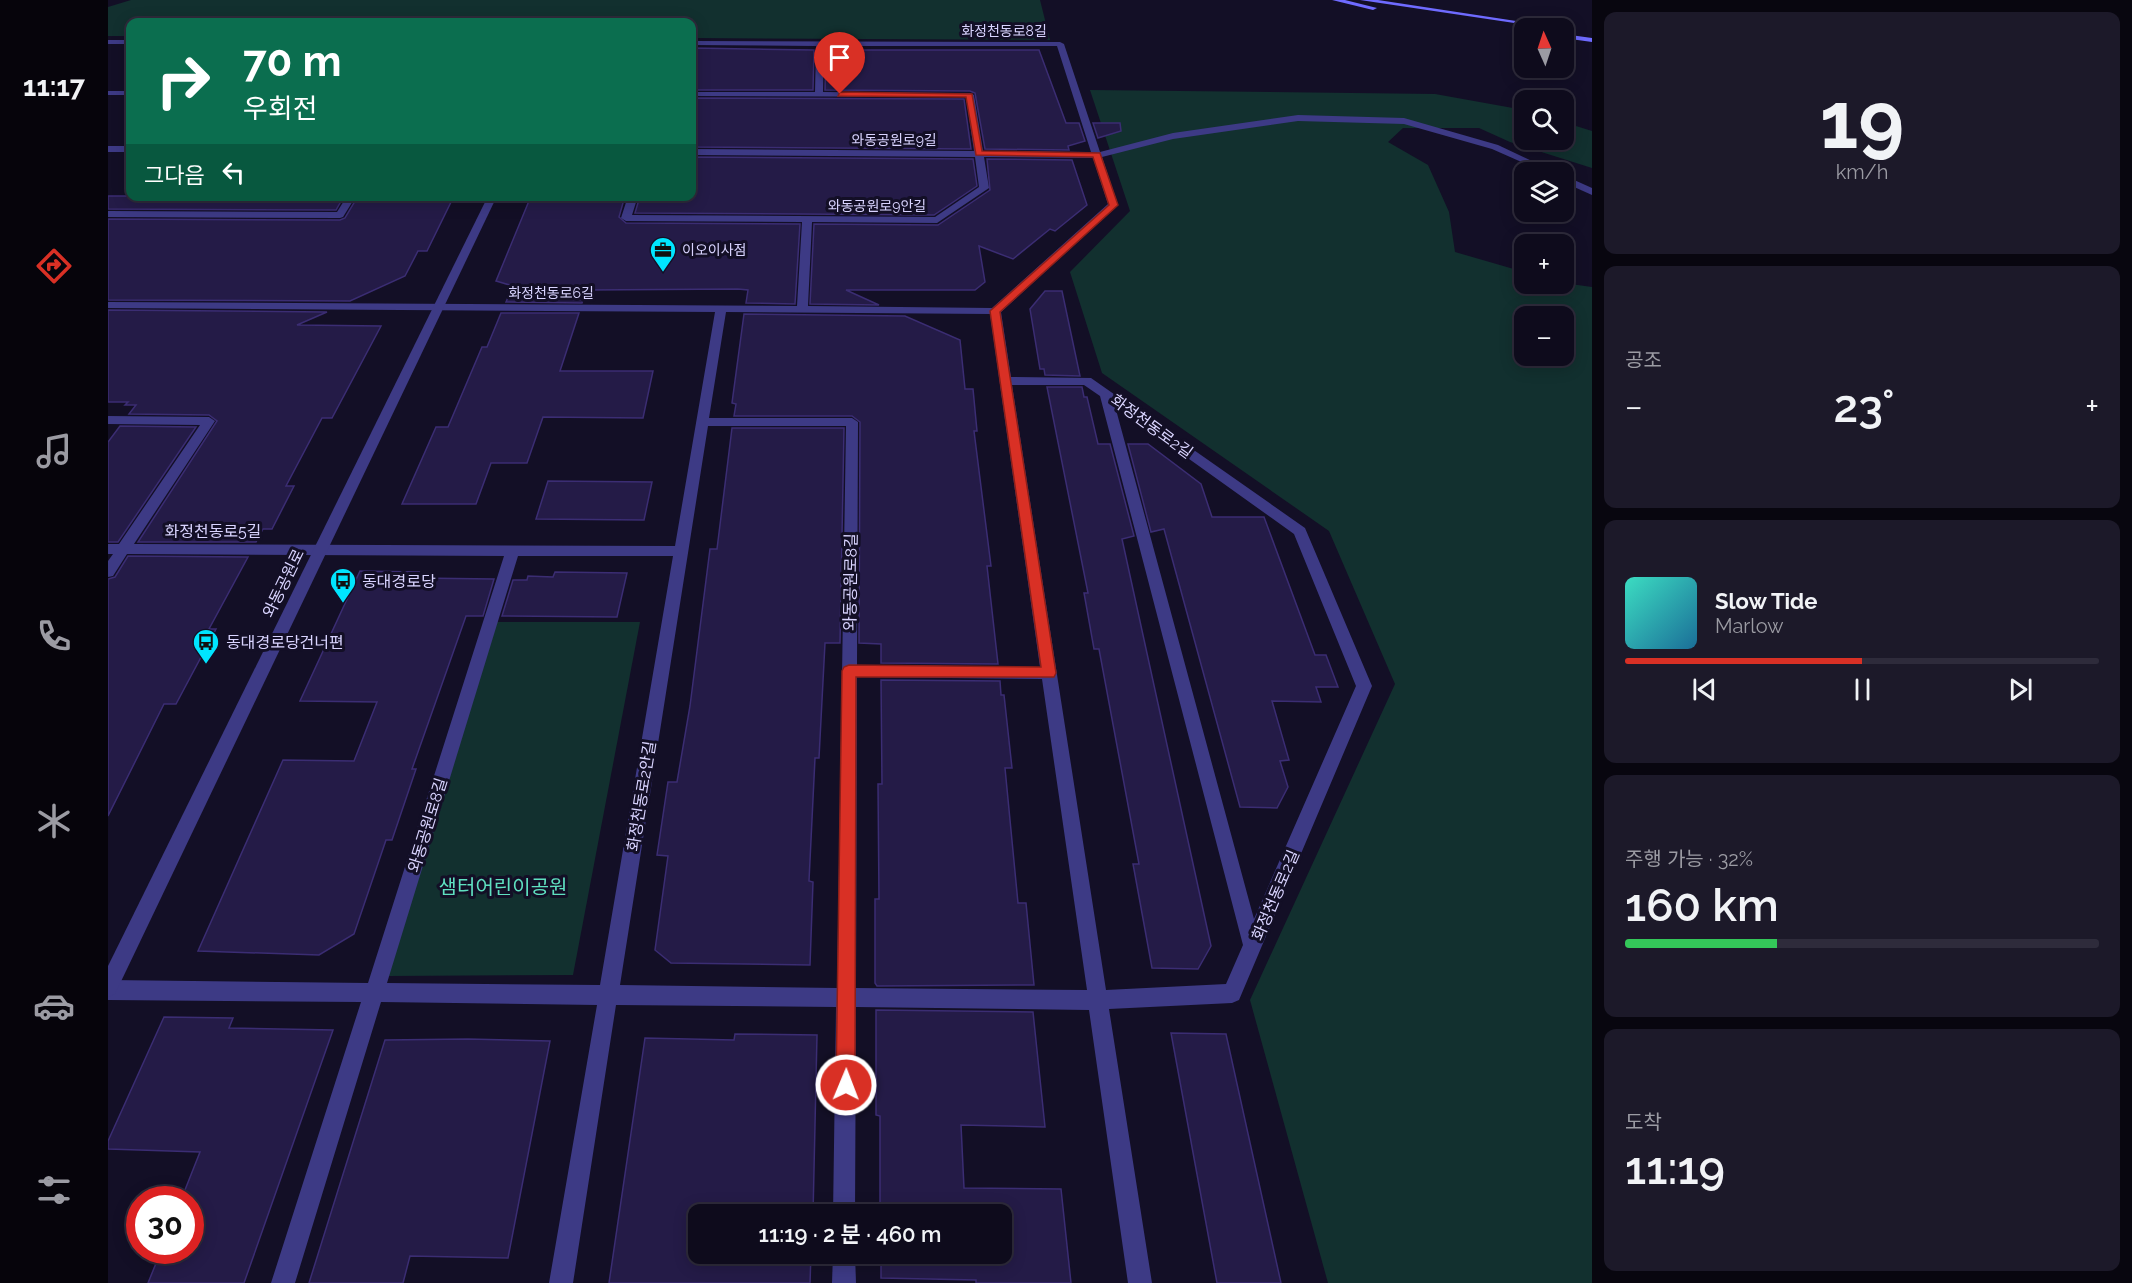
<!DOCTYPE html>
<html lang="ko">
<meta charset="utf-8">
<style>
body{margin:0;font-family:Raleway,"Noto Sans KR",sans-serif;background:#1c1929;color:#f1f3f6;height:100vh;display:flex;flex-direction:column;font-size:22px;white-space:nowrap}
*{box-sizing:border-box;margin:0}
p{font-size:20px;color:#9b9ba3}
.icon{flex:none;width:33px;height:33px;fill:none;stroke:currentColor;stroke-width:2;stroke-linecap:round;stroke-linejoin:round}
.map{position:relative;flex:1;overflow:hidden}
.panel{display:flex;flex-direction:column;gap:12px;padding:12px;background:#08060f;width:540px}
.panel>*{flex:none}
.hud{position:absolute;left:18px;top:18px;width:570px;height:183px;border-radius:12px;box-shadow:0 3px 15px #0003,0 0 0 2px #2e2b3b;background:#0b6e4f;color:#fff;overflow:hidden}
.needle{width:39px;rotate:357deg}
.buttons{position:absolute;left:1406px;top:18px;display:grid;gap:12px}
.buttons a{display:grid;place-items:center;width:60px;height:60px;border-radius:12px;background:#0e0b1c;box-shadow:0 3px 15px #0003,0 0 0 2px #2e2b3b;font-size:30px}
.speed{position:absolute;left:18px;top:1186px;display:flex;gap:12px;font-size:30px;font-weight:700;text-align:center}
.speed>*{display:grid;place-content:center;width:78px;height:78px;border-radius:50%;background:#0e0b1c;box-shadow:0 3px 15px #0003,0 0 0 2px #2e2b3b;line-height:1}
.speed .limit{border:9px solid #d22;background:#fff;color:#111}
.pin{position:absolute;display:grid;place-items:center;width:51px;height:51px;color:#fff;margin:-62px -26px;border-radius:50% 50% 50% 0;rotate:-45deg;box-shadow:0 0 6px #0007}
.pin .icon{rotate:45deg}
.me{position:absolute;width:66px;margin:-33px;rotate:1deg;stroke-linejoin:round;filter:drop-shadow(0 0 4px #0008)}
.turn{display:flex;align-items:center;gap:21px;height:126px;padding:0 18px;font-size:27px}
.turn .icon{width:78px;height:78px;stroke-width:2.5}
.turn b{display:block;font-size:42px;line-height:51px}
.then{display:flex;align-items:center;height:57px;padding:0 18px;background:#0003;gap:12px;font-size:22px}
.big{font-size:45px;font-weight:600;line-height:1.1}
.panel .widget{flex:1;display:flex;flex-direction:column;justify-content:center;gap:9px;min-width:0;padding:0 21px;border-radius:12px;background:#1c1929}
.panel .dial{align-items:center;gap:0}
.dial b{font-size:78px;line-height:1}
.song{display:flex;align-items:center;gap:18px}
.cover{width:72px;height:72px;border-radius:9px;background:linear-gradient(135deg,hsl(170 70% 55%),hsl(200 70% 35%))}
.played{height:6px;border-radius:3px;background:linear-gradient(90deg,#d93025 50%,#2e2b3b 50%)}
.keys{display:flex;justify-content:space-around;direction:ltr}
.heat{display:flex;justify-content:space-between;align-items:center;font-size:33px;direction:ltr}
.charge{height:9px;border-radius:4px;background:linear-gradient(90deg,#34c759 32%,#2e2b3b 0)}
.trip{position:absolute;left:580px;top:1204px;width:324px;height:60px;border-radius:12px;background:#0e0b1c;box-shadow:0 3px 15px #0003,0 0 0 2px #2e2b3b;font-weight:600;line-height:60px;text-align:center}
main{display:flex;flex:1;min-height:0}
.tabs{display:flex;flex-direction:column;width:108px;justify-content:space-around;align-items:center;background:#06040b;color:#9b9ba3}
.tabs .icon{width:42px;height:42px}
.tabs .on{color:#d93025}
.tabs b{font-size:27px;color:#f1f3f6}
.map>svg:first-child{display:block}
</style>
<main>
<nav class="tabs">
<b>11:17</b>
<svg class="icon on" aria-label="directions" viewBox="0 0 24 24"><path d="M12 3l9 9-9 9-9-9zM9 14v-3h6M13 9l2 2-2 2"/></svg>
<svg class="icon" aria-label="music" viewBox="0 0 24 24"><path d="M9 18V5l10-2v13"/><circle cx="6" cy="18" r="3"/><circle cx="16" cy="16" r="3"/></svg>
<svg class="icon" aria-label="phone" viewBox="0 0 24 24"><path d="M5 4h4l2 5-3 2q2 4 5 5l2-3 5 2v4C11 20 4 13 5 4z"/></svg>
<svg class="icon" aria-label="climate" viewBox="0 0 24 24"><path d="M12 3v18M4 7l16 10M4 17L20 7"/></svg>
<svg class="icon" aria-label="car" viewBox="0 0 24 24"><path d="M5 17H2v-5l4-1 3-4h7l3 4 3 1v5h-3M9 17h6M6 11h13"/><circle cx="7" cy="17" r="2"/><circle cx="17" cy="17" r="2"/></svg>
<svg class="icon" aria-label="filters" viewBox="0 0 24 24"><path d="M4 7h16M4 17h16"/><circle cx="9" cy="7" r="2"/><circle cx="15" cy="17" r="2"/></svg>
</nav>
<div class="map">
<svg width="1484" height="1283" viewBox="0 0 1484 1283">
<rect width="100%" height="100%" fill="#130f26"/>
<g fill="#12302f" fill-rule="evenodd">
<path d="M23,0H932L942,40L584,38V22H22V36H0V7Z"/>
<path d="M982,90L1327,94L1416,110V140H1455V122L1484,131V168L1402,142L1371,128H1295L1280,142L1320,165L1341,212L1347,252L1416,272V284L1455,283L1484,287V1283H1220L1142,1000L1287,684L1221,531L994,373L962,272L1022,211ZM1416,316H1455V356H1416Z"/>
<path d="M389,622H532L465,975L280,976Z"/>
</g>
<g fill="#241b47" stroke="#3b2d73" stroke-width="1.5">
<path d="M584,48L706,50L705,90H584Z"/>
<path d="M718,50H931L958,123H971L977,141L960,146L961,150L877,149L867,93L862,91L717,90Z"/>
<path d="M584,98L856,99L863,149L584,147Z"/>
<path d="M985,123H1012L1013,131L990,138Z"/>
<path d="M584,157L865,159L869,186L826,215L527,213L532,196H584Z"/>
<path d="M879,159L964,160L979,205L947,231L942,229L905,259L871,246L877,282L867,290H738L771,305L702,304L706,224L830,225L882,190Z"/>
<path d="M0,196H236L228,210L0,209Z"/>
<path d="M250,196H346L319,251H310L297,276L242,301L0,300V219L232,220L237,218Z"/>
<path d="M423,196H517L511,217L518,223L692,224L687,304L638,303L640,290L630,289L478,290L474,303L398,302L405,286L388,281Z"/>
<path d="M937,291H954L972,376L937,375L936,369H932L922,309Z"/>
<path d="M0,310L219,312L189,325L273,326L224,418H214L178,486H186L164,529H155L148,542H30L109,421L101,415L21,414L28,405H17L20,402H0Z"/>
<path d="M393,313H471L452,371H545L535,418L435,417L419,463H383L368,504H294L328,427H340L374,347H379Z"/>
<path d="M636,314L797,316L852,340L857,389H865L869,431H866L883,566H879L890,664L773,663V644L751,643L752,422L744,416H626L628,404L624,403Z"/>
<path d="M939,387H974L976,397H979L990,444H1002L1026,536L1014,539L1103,946L1090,969L1044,968L1025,864H1031L991,649H986L976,593H980Z"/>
<path d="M12,426L88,427L10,542H0V442Z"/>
<path d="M624,428H736L732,643H717L711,758H707L701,881L705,882L702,965L563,963L547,950L560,856L549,855L560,782H569L582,706L602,549H609Z"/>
<path d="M1020,444H1040L1093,484L1104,517H1156L1207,655H1218L1230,687H1208L1213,702L1164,701L1181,760L1172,761L1180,787L1169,808L1132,807L1056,529L1043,532Z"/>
<path d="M440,481L544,482L536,520L428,519Z"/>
<path d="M20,556L140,557L101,629H108L68,704H56L0,816V579L7,577Z"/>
<path d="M252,571L311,572L308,578L386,579L375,616H358L304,769H308L284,840H278L246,934L211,955L90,951L175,760L246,761L269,702L192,701Z"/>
<path d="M447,572L519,573L509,617L394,616L405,580H419L420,576L445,577Z"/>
<path d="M773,680L892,681L893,695H896L904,768H897L910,903H918L926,985L769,986L767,983V899H771L770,784H774Z"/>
<path d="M768,1010L925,1012L937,1127L853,1125L856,1188L953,1189L963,1283H868V1280L773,1278V1254H894V1215H772V1116L768,1115Z"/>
<path d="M56,1017L125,1018L121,1028L225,1030L136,1283H40L53,1251H82V1200H73L92,1152L0,1149V1141Z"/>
<path d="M1063,1033L1118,1034L1173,1283H1109Z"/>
<path d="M627,1034L709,1035L705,1215H591V1254H703L702,1283H501L537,1038L626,1040Z"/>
<path d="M360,1039L442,1041L400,1258L302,1256L295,1283H201L277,1040Z"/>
</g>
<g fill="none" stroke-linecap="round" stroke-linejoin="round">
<g fill="#3d3a85" fill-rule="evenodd">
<rect x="0" y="40" width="22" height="4"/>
<path d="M584,41L952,42L956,44L992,152L1065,133L1190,115L1296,118L1390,145L1447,172H1436L1384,149L1296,124L1190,121L1065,139L994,157L1010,205L893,312L903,377L983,378L1197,528L1264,686L1131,1000L1124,1003L1001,1009L1044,1283H1020L981,1010L748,1007L747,1215H725L728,1007L508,1005L465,1283H441L489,1005L273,1002L187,1283H163L253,1002L0,1000V980L260,983L396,556L19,554L5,576L0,577V561L5,554H0V544H11L92,425L0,424V416L101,417L107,421L26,544L567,546L607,312L0,308V302L689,306L694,222L518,221L513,218L520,196H530L524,215L827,217L871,187L867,157L584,155V149L866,151L858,97L584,96V92H707L708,46L584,45ZM716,46H949L983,152L875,151L866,95L862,93L715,92ZM876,157L985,158L1000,204L884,308L700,306L704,222L829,223L881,188ZM618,312L882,314L932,667L749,665L750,422L744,418H601ZM904,385H976L992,396L1135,945L1118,984L998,990ZM1007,406L1186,534L1248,686L1146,919ZM600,426H738L729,988L512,985ZM410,556H565L492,985L279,983ZM749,677L934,679L979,990L748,988Z"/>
<rect x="0" y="91" width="22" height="4"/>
<rect x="0" y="146" width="22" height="6"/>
<path d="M1455,175L1484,188V195L1455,182Z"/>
<path d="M239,196H248L235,217L232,218L0,217V211L229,212Z"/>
<path d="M725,1254H747L748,1283H724Z"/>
</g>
<path fill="#3d3a85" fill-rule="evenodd" d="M380,196H389L7,994L0,997V966Z"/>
<g fill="#6f6bff" fill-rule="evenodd">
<path d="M1224,0H1237L1269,8L1265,10Z"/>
<path d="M1252,0H1270L1455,28H1439Z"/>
<path d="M1455,34L1484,38V42L1455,38Z"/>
</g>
</g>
<path fill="#d93025" stroke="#8d1f18" stroke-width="1.5" d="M732,92L864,94L874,151L992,153L1010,205L892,312L948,673L946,677H748L747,1085L744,1091L738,1094L731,1091L728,1085L734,671L736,667L741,665L933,667L882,311L1001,205L985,157L868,155L858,97L730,96Z"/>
<defs>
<g id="office-pin" transform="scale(1.35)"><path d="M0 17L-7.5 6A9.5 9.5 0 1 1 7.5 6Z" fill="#00e5ff" stroke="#130f26"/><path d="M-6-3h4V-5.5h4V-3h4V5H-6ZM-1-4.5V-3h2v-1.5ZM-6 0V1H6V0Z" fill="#111"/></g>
<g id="bus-pin" transform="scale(1.35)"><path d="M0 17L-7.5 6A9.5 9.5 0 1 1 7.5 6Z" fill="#00e5ff" stroke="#130f26"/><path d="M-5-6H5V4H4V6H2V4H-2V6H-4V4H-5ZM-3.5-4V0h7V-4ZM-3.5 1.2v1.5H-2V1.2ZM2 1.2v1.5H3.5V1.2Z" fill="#111"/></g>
</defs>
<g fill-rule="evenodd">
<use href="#office-pin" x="555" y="250"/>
<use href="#bus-pin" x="235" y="581"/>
<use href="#bus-pin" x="98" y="642"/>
</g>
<g text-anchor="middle" stroke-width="6" stroke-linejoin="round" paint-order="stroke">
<g font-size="14" fill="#d9d4ff" stroke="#130f26">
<text x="896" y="36">화정천동로8길</text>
<text x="786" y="145">와동공원로9길</text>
<text x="769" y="211">와동공원로9안길</text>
<text x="443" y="298">화정천동로6길</text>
</g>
<g font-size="14" fill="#d9d4ff" stroke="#130f26" text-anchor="start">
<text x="574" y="255">이오이사점</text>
</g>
<g font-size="16" fill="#d9d4ff" stroke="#130f26">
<text transform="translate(1044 426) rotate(36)" y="6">화정천동로2길</text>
<text x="105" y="537">화정천동로5길</text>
<text transform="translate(742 582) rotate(-89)" y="6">와동공원로8길</text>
<text transform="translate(175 583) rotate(-64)" y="6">와동공원로</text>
<text transform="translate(533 796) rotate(-81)" y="6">화정천동로2안길</text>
<text transform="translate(319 825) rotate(-73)" y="6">와동공원로8길</text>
<text transform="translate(1167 895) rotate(-67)" y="6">화정천동로2길</text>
</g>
<g font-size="16" fill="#d9d4ff" stroke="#130f26" text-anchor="start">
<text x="254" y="587">동대경로당</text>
<text x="118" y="648">동대경로당건너편</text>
</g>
<g font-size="20" fill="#5fe0c0" stroke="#130f26">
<text x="395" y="894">샘터어린이공원</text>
</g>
</g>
</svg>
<div class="buttons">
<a><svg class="needle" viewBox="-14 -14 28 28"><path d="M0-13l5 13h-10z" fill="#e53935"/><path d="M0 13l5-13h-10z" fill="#9b9ba3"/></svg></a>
<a><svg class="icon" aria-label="search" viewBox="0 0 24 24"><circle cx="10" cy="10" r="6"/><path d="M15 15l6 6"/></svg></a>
<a><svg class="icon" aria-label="layers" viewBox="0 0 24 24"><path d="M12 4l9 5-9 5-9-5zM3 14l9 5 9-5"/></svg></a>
<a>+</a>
<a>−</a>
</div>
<div class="speed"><div class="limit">30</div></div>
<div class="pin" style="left:732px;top:94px;background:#d93025"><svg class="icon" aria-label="arrive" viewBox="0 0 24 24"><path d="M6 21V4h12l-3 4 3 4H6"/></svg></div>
<svg class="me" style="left:738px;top:1085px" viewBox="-20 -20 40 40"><circle r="17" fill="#d93025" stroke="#fff" stroke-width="3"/><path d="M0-11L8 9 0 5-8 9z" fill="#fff"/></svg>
<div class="trip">11:19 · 2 분 · 460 m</div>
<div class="hud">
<div class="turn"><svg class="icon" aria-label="right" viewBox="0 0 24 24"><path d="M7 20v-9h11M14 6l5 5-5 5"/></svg><div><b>70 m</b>우회전</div></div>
<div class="then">그다음<svg class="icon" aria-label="left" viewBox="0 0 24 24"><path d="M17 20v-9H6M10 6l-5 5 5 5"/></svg></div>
</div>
</div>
<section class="panel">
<div class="widget dial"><b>19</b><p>km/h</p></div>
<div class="widget"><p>공조</p>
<div class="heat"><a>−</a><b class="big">23°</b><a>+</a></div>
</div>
<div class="widget">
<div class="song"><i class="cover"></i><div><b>Slow Tide</b><p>Marlow</p></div></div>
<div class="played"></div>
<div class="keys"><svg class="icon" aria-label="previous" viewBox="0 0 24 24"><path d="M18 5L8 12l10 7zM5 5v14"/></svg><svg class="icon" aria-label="pause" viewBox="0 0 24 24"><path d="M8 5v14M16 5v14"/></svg><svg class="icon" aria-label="next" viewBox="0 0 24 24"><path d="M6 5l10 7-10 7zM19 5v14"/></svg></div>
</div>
<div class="widget"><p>주행 가능 · 32%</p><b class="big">160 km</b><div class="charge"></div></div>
<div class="widget"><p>도착</p><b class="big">11:19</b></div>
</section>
</main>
